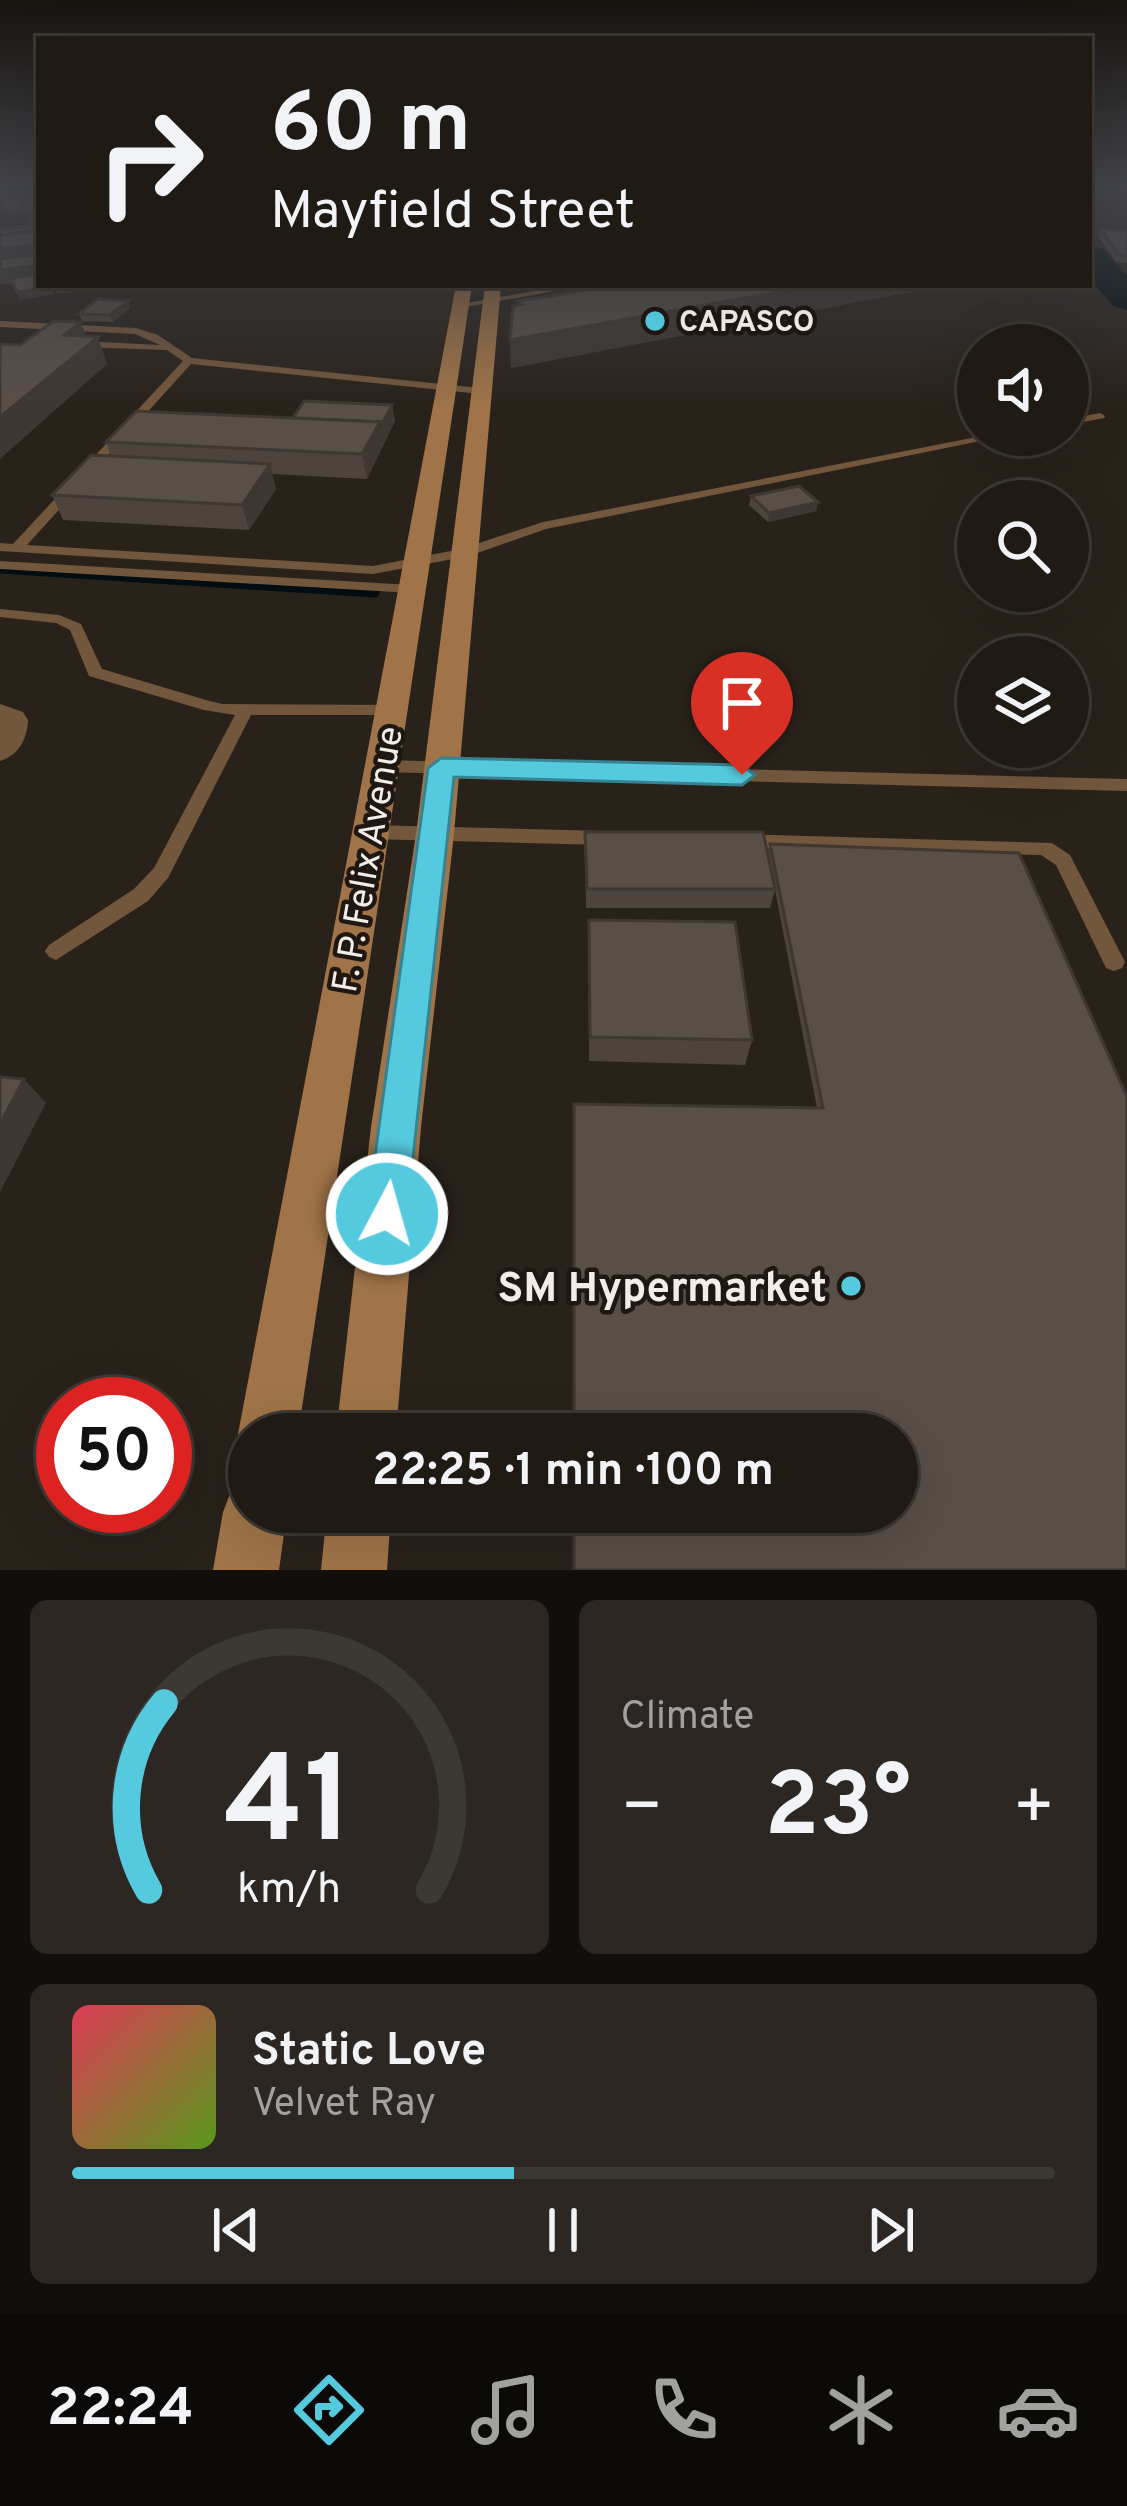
<!DOCTYPE html>
<meta charset="utf-8">
<style>
body{margin:0;font-family:Overpass,sans-serif;background:#2c2722;color:#f1f3f6;height:100vh;display:flex;flex-direction:column;font-size:45px;white-space:nowrap}
*{box-sizing:border-box;margin:0}
p{font-size:39px;color:#a1a1a0}
.icon{flex:none;width:66px;height:66px;fill:none;stroke:currentColor;stroke-width:2;stroke-linecap:round;stroke-linejoin:round}
.map{position:relative;height:1570px;overflow:hidden}
.details{display:flex;flex-direction:column;gap:30px;padding:30px;background:#110e0b;flex:1}
.details>*{flex:none}
.hud{position:absolute;left:36px;top:36px;width:1056px;height:252px;border-radius:0px;box-shadow:0 12px 48px #0002,0 0 0 3px #3c3834;background:#1f1a14;color:#f1f3f6;overflow:hidden}
.buttons{position:absolute;left:957px;top:324px;display:grid;gap:24px}
.buttons a{display:grid;place-items:center;width:132px;height:132px;border-radius:50%;background:#1f1a14;box-shadow:0 12px 48px #0002,0 0 0 3px #3c3834;font-size:60px}
.speed{position:absolute;left:36px;top:1377px;display:flex;gap:24px;font-size:60px;font-weight:700;text-align:center}
.speed>*{display:grid;place-content:center;width:156px;height:156px;border-radius:50%;background:#1f1a14;box-shadow:0 12px 48px #0002,0 0 0 3px #3c3834;line-height:1}
.speed .limit{border:18px solid #d22;background:#fff;color:#111}
.pin{position:absolute;display:grid;place-items:center;width:102px;height:102px;color:#fff;margin:-123px -51px;border-radius:50% 50% 50% 0;rotate:-45deg;box-shadow:0 0 12px #0007}
.pin .icon{rotate:45deg}
.me{position:absolute;width:132px;margin:-66px;rotate:6deg;stroke-linejoin:round;filter:drop-shadow(0 0 9px #0008)}
.turn{display:flex;align-items:center;gap:42px;height:252px;padding:0 36px;font-size:54px}
.turn .icon{width:156px;height:156px;stroke-width:2.5}
.turn b{display:block;font-size:84px;line-height:102px}
.big{font-size:90px;font-weight:700;line-height:1.1}
.details .card{flex:1;display:flex;flex-direction:column;justify-content:center;gap:18px;min-width:0;padding:0 42px;border-radius:18px;background:#2c2722}
.details .dial{align-items:center;gap:0}
.dial svg{height:312px;overflow:visible;fill:none;stroke:#3c3834;stroke-width:7;stroke-linecap:round;text-anchor:middle}
.dial text{fill:#f1f3f6;stroke:none}
.song{display:flex;align-items:center;gap:36px}
.cover{width:144px;height:144px;border-radius:18px;background:linear-gradient(135deg,hsl(350 70% 55%),hsl(90 70% 35%))}
.played{height:12px;border-radius:6px;background:linear-gradient(90deg,#55cadf 45%,#3c3834 45%)}
.keys{display:flex;justify-content:space-around;direction:ltr}
.heat{display:flex;justify-content:space-between;align-items:center;font-size:66px;direction:ltr}
.details .tiles{flex:1;display:grid;gap:30px;grid-template-columns:1fr 1fr}
.card:last-child{grid-column:span 2}
.trip{position:absolute;left:228px;top:1413px;width:690px;height:120px;border-radius:60px;background:#1f1a14;box-shadow:0 12px 48px #0002,0 0 0 3px #3c3834;font-weight:700;line-height:120px;text-align:center}
.dock{display:flex;height:192px;justify-content:space-around;align-items:center;background:#0c0a08;color:#a1a1a0}
.dock .icon{width:84px;height:84px}
.dock .active{color:#55cadf}
.dock b{font-size:54px;color:#f1f3f6}
.map>svg:first-child{display:block}
</style>
<div class="map">
<svg width="1127" height="1570" viewBox="0 0 1127 1570">
<rect width="100%" height="100%" fill="#29221b"/>
<g fill="none" stroke-linecap="round" stroke-linejoin="round">
<path stroke="#010d10" stroke-width="9" d="M0,569L375,593"/>
<path fill="#010d10" fill-rule="evenodd" d="M1089,245L1102,248L1127,275V310L1113,306L1089,278Z"/>
<g fill="#73573d" fill-rule="evenodd">
<path d="M568,285H588L460,308L456,305Z"/>
<path d="M0,321L136,328L158,335L192,358L480,388L485,391L480,394L191,364L27,545L373,566L461,549L543,522L987,435H1010L546,529L469,556L373,574L0,551V543L13,544L183,361L167,350L80,347L75,344L80,341L160,345L135,334L0,327Z"/>
<path d="M1100,413L1105,416L1104,418L1068,425V419Z"/>
<path d="M0,561L412,585L419,589L412,593L0,569Z"/>
<path d="M0,609L59,615L81,624L102,669L206,700L222,704L392,705L400,710L392,715H251L168,878L148,901L56,960L49,957L45,951L49,945L134,889L154,868L235,715L204,710L89,676L70,630L56,623L0,617Z"/>
<path d="M381,760L1127,779V791L381,772L372,766Z"/>
<path d="M369,825L604,831L611,833L614,838L611,843L604,845L369,839L362,837L360,832L362,827Z"/>
<path d="M740,834L1052,843L1070,855L1125,962L1122,968L1114,971L1106,968L1056,865L1041,855L740,848L733,846L730,841L733,836Z"/>
</g>
<path fill="#73573d" fill-rule="evenodd" d="M0,704L23,712L28,720C27,739 19,755 0,761Z"/>
<g fill="#a07448" fill-rule="evenodd">
<path d="M456,285H472L298,1434H249V1456L238,1434Z"/>
<path d="M485,285H501L454,834L421,1127L396,1434H336L371,1127L416,834Z"/>
<path d="M249,1483V1512H287L279,1570H213L223,1512L232,1489Z"/>
<path d="M327,1512H391L387,1570H321Z"/>
</g>
</g>
<g fill="#4c443d">
<path d="M1100,229L1127,231V263L1116,262L1098,236Z"/>
<path d="M565,285H946L511,368L510,340L518,301L565,294Z"/>
<path d="M128,301L130,308L113,322L82,321L79,314Z"/>
<path d="M392,405L395,421L367,479L272,474L276,489L249,530L63,520L52,495L111,456L106,442Z"/>
<path d="M751,496L818,502L816,511L768,522L749,505Z"/>
<path d="M585,832L767,854L770,844L1127,1097L817,1108L775,890L770,908H586Z"/>
<path d="M589,920L752,1040L745,1065L589,1061Z"/>
</g>
<g fill="#3e3732">
<path d="M39,188V194L26,196L24,190Z"/>
<path d="M17,191L20,197L2,199L0,193Z"/>
<path d="M39,205V225L31,226L24,207Z"/>
<path d="M23,207L25,213L8,215L6,209Z"/>
<path d="M39,244V258L0,263V249Z"/>
<path d="M39,265V279L0,285V270Z"/>
<path d="M65,285H84L85,290L57,294L54,287Z"/>
<path d="M87,285H123L89,290Z"/>
<path d="M816,285H946L511,368L510,340Z"/>
<path d="M52,287L54,294L20,300L17,292Z"/>
<path d="M128,301L130,308L113,322L110,315Z"/>
<path d="M81,322L89,344L98,337L107,364L0,459V417L64,335Z"/>
<path d="M392,405L395,421L367,479L362,454L380,422Z"/>
<path d="M270,464L276,489L249,530L242,505Z"/>
<path d="M818,502L816,511L768,522L769,513Z"/>
<path d="M24,1079L46,1103L0,1192V1124Z"/>
</g>
<g fill="#584f47" stroke="#3e3732" stroke-width="3">
<path d="M0,188H16L17,191L0,193Z"/>
<path d="M39,196V200L21,202L24,207L6,209L2,200Z"/>
<path d="M39,200V212L27,213L21,202Z"/>
<path d="M39,217V244L0,249V235L39,230L33,218Z"/>
<path d="M34,225L36,230L2,235L0,230Z"/>
<path d="M1100,229L1127,231V256L1119,255Z"/>
<path d="M35,255L39,265L0,270V259Z"/>
<path d="M39,274V285H51L52,287L17,292L12,278Z"/>
<path d="M587,285H816L510,340L513,306L522,304L518,301L593,289Z"/>
<path d="M98,299L128,301L110,315L79,314Z"/>
<path d="M54,321L81,322L64,335L98,337L0,417V344L20,345Z"/>
<path d="M304,401L392,405L380,428V422L293,418Z"/>
<path d="M136,411L380,422L362,454L106,442Z"/>
<path d="M91,455L270,464L242,505L52,495Z"/>
<path d="M799,486L818,502L769,513L751,496Z"/>
<path d="M585,832H763L775,889H587Z"/>
<path d="M770,844L1019,853L1127,1097V1570H574V1512H897V1434H574V1104L823,1108Z"/>
<path d="M589,920L735,922L752,1040L590,1037Z"/>
<path d="M0,1077L24,1079L0,1124Z"/>
</g>
<linearGradient id="sky" x2="0" y2="1"><stop stop-color="#17130f"/><stop offset="0.46" stop-color="#43444a"/><stop offset="1" stop-color="#43444a" stop-opacity="0"/></linearGradient>
<rect width="1127" height="408" fill="url(#sky)"/>
<path fill="#55cadf" stroke="#378391" stroke-width="3" d="M441,758L742,765L755,775L742,785L454,777L407,1214L401,1228L387,1233L373,1228L367,1214L428,768Z"/>
<g fill="#55cadf" stroke="#1f1812" stroke-width="4.5">
<circle cx="655" cy="321" r="12"/>
<circle cx="851" cy="1286" r="12"/>
</g>
<g text-anchor="middle" stroke-width="9" stroke-linejoin="round" paint-order="stroke">
<g font-size="30" font-weight="bold" fill="#f2ede8" stroke="#1f1812" text-anchor="start">
<text x="679" y="331">CAPASCO</text>
</g>
<g font-size="36" fill="#f2ede8" stroke="#1f1812">
<text transform="translate(366 859) rotate(-80)" y="13">F. P. Felix Avenue</text>
</g>
<g font-size="42" font-weight="bold" fill="#f2ede8" stroke="#1f1812" text-anchor="end">
<text x="827" y="1301">SM Hypermarket</text>
</g>
</g>
</svg>
<div class="buttons">
<a><svg class="icon" aria-label="sound" viewBox="0 0 24 24"><path d="M4 9h4l5-4v14l-5-4H4zM17 9q2 3 0 6"/></svg></a>
<a><svg class="icon" aria-label="search" viewBox="0 0 24 24"><circle cx="10" cy="10" r="6"/><path d="M15 15l6 6"/></svg></a>
<a><svg class="icon" aria-label="layers" viewBox="0 0 24 24"><path d="M12 4l9 5-9 5-9-5zM3 14l9 5 9-5"/></svg></a>
</div>
<div class="speed"><div class="limit">50</div></div>
<div class="pin" style="left:742px;top:775px;background:#d93025"><svg class="icon" aria-label="arrive" viewBox="0 0 24 24"><path d="M6 21V4h12l-3 4 3 4H6"/></svg></div>
<svg class="me" style="left:387px;top:1214px" viewBox="-20 -20 40 40"><circle r="17" fill="#55cadf" stroke="#fff" stroke-width="3"/><path d="M0-11L8 9 0 5-8 9z" fill="#fff"/></svg>
<div class="trip">22:25 · 1 min · 100 m</div>
<div class="hud">
<div class="turn"><svg class="icon" aria-label="right" viewBox="0 0 24 24"><path d="M7 20v-9h11M14 6l5 5-5 5"/></svg><div><b>60 m</b>Mayfield Street</div></div>
</div>
</div>
<section class="details">
<div class="tiles">
<div class="card dial"><svg viewBox="0 0 100 80">
<path d="M14 69A42 42 0 1 1 86 69"/>
<path d="M14 69A42 42 0 0 1 18 21" stroke="#55cadf"/>
<text x="50" y="56" font-size="32" font-weight="700">41</text>
<text x="50" y="72" font-size="11">km/h</text>
</svg></div>
<div class="card"><p>Climate</p>
<div class="heat"><a>−</a><b class="big">23°</b><a>+</a></div>
</div>
<div class="card">
<div class="song"><i class="cover"></i><div><b>Static Love</b><p>Velvet Ray</p></div></div>
<div class="played"></div>
<div class="keys"><svg class="icon" aria-label="previous" viewBox="0 0 24 24"><path d="M18 5L8 12l10 7zM5 5v14"/></svg><svg class="icon" aria-label="pause" viewBox="0 0 24 24"><path d="M8 5v14M16 5v14"/></svg><svg class="icon" aria-label="next" viewBox="0 0 24 24"><path d="M6 5l10 7-10 7zM19 5v14"/></svg></div>
</div>
</div>
</section>
<nav class="dock">
<b>22:24</b>
<svg class="icon active" aria-label="directions" viewBox="0 0 24 24"><path d="M12 3l9 9-9 9-9-9zM9 14v-3h6M13 9l2 2-2 2"/></svg>
<svg class="icon" aria-label="music" viewBox="0 0 24 24"><path d="M9 18V5l10-2v13"/><circle cx="6" cy="18" r="3"/><circle cx="16" cy="16" r="3"/></svg>
<svg class="icon" aria-label="phone" viewBox="0 0 24 24"><path d="M5 4h4l2 5-3 2q2 4 5 5l2-3 5 2v4C11 20 4 13 5 4z"/></svg>
<svg class="icon" aria-label="climate" viewBox="0 0 24 24"><path d="M12 3v18M4 7l16 10M4 17L20 7"/></svg>
<svg class="icon" aria-label="car" viewBox="0 0 24 24"><path d="M5 17H2v-5l4-1 3-4h7l3 4 3 1v5h-3M9 17h6M6 11h13"/><circle cx="7" cy="17" r="2"/><circle cx="17" cy="17" r="2"/></svg>
</nav>
